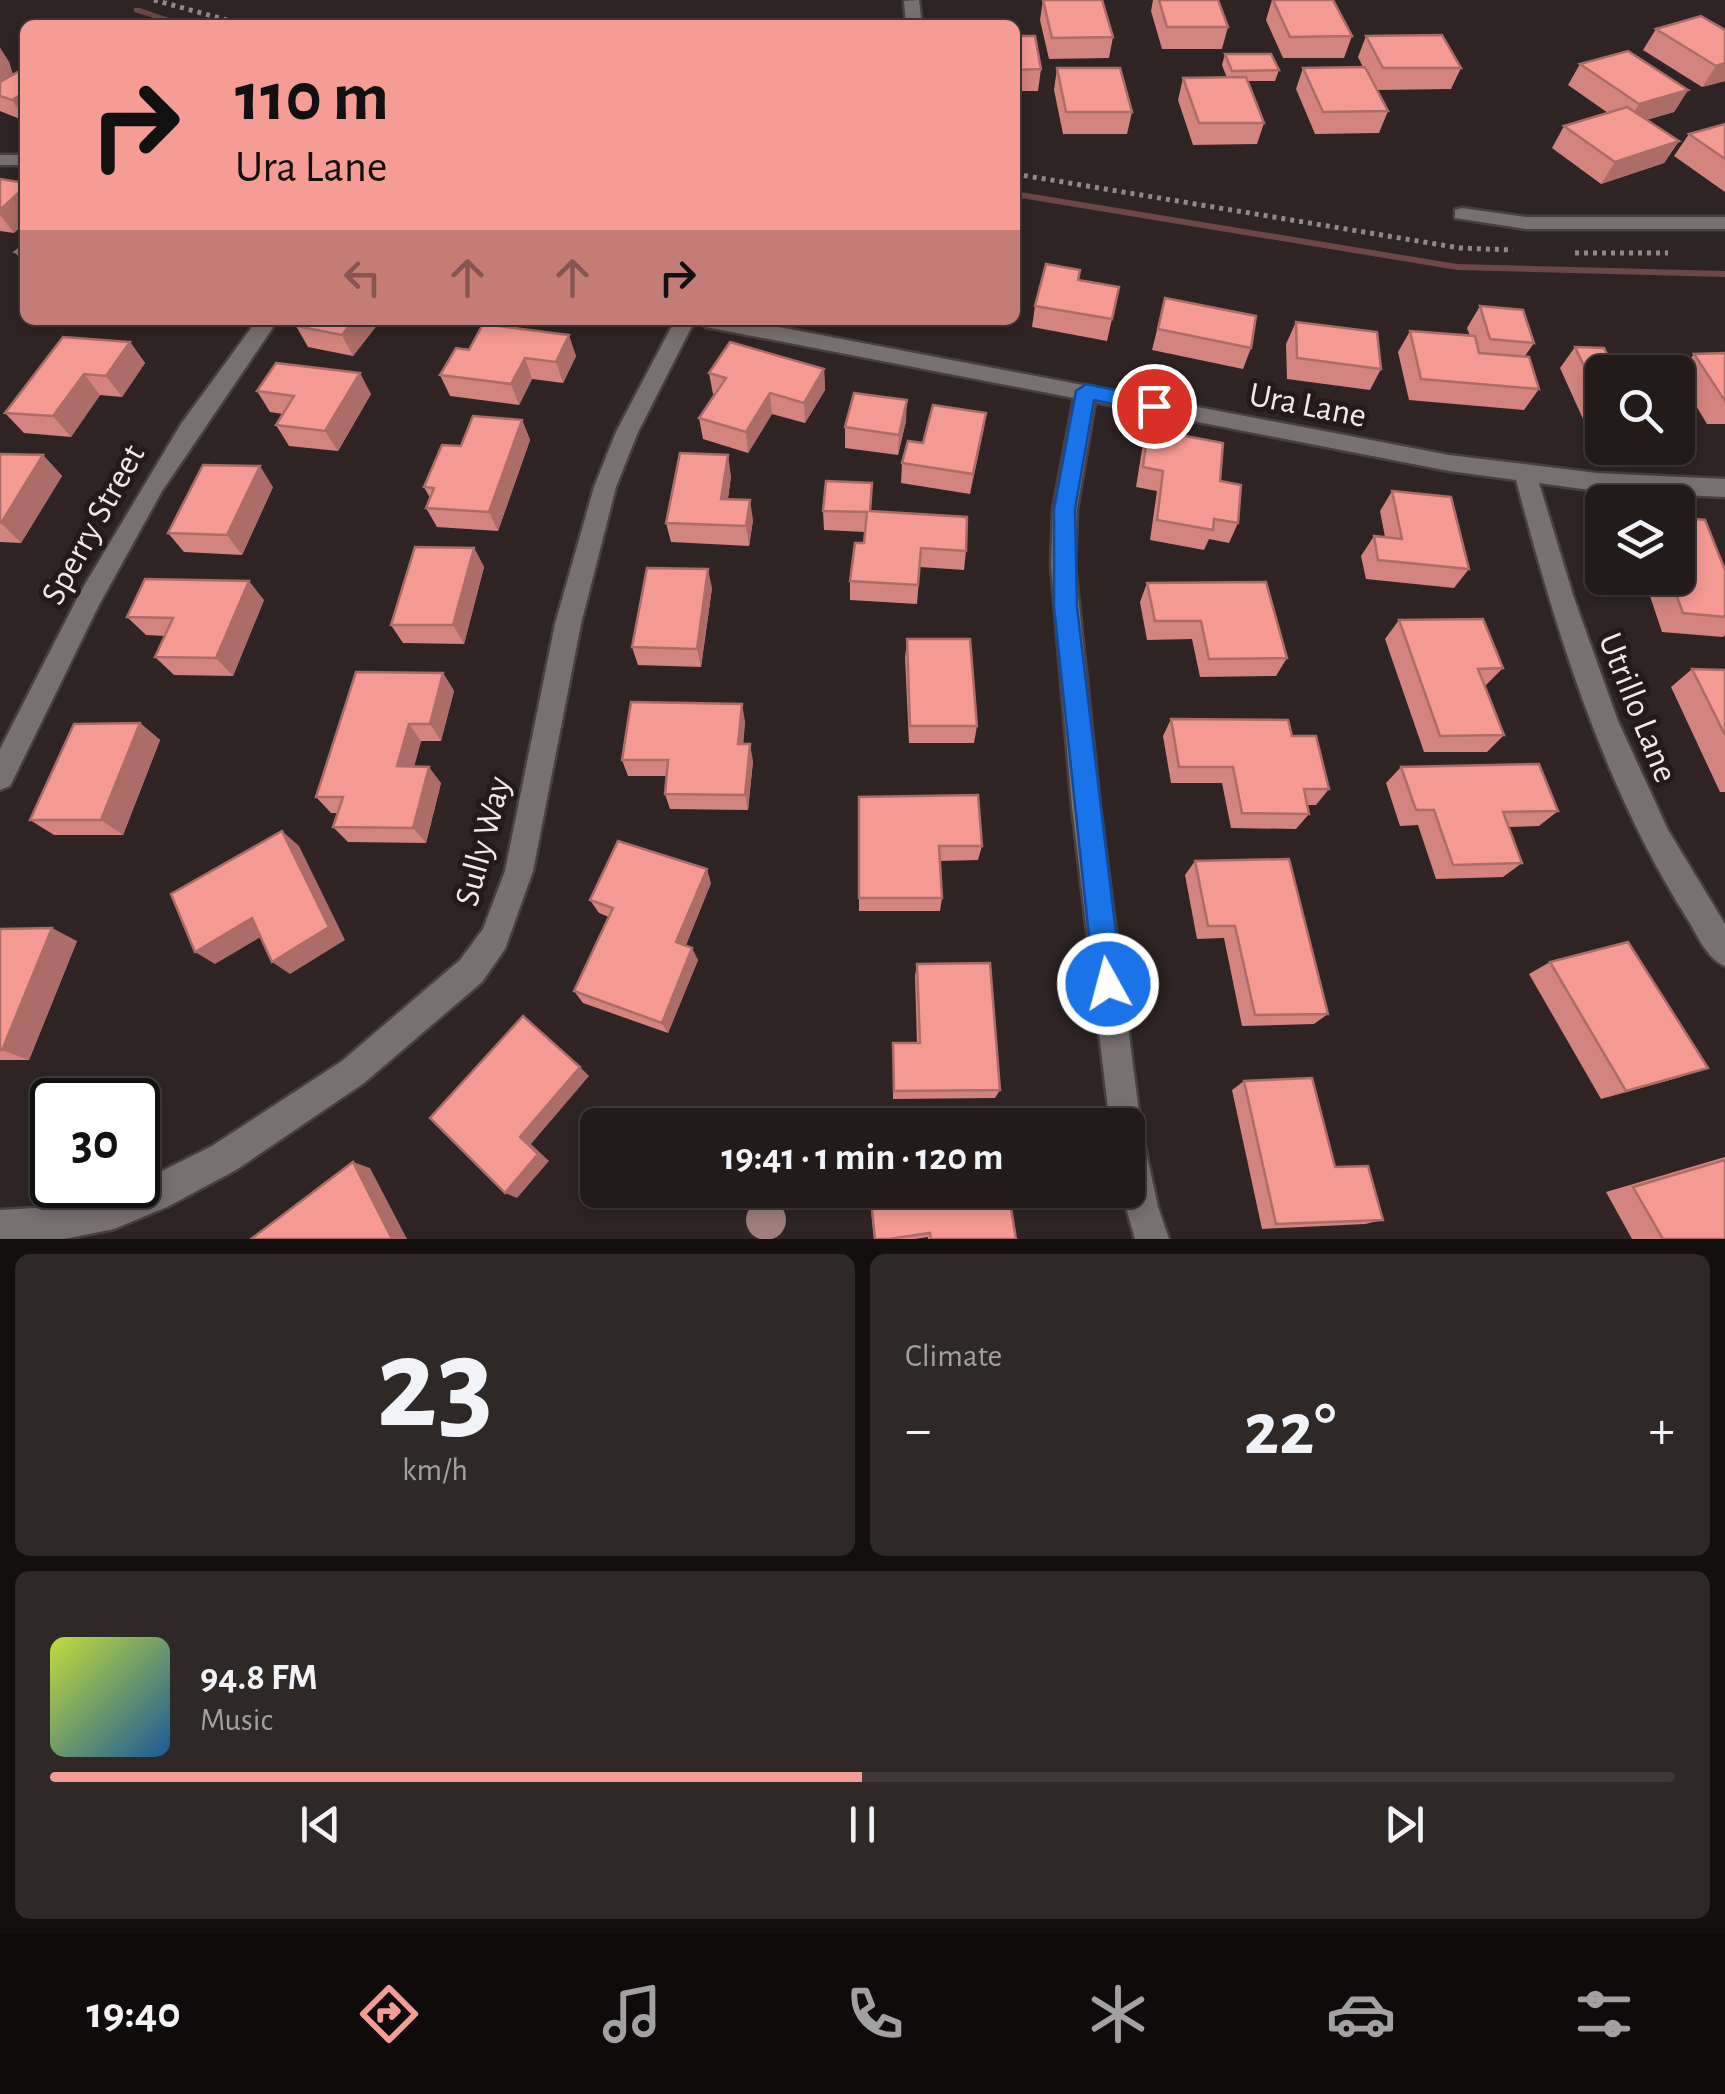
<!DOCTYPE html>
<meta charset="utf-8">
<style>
body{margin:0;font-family:"Alegreya Sans",sans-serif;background:#2e2827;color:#f1f3f6;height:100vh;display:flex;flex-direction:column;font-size:38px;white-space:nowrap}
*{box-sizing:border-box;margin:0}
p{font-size:32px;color:#a2a1a2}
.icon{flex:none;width:55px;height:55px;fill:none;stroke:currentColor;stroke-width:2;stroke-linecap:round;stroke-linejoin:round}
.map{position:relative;height:1239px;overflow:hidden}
.sheet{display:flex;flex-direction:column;gap:15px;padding:15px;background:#130f0e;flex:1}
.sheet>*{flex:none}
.guide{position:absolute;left:20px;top:20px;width:1000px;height:305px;border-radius:15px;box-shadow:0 5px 15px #0003,0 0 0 2px #3f3939;background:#f59c95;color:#111;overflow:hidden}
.controls{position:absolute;left:1585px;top:355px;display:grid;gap:20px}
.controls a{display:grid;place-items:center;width:110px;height:110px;border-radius:15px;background:#221b1a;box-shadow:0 5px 15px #0003,0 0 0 2px #3f3939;font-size:50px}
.speed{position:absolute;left:30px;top:1078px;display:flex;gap:20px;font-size:50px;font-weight:700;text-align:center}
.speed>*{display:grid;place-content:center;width:130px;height:130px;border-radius:50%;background:#221b1a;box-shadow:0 5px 15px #0003,0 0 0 2px #3f3939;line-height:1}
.speed .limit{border:5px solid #111;border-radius:15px;background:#fff;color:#111}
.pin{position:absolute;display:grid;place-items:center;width:85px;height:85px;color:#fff;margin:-42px;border:5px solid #fff;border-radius:50%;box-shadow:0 2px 10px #0007}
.me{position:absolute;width:110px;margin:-55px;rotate:353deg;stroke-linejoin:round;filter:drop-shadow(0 0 8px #0008)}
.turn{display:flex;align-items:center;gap:35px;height:210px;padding:0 50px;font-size:45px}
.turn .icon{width:130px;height:130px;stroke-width:2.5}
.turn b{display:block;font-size:70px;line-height:85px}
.lanes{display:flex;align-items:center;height:95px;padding:0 50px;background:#0003;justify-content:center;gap:50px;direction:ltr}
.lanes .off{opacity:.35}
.big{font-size:75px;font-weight:600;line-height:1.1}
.sheet .tile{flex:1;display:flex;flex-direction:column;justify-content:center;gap:15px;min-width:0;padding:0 35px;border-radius:15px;background:#2e2827}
.sheet .dial{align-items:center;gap:0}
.dial b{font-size:130px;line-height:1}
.song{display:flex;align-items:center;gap:30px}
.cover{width:120px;height:120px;border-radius:15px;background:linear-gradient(135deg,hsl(70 70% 55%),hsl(210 70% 35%))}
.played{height:10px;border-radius:5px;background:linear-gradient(90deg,#f59c95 50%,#3f3939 50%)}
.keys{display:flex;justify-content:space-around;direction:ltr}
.heat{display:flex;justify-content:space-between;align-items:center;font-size:55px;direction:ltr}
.sheet .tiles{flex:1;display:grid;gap:15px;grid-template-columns:1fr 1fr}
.tile:last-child{grid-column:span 2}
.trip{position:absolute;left:580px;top:1108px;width:565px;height:100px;border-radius:15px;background:#221b1a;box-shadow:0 5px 15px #0003,0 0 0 2px #3f3939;font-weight:600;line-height:100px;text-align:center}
.menu{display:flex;height:160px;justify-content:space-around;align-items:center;background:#0e0b0a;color:#a2a1a2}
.menu .icon{width:70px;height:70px}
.menu .active{color:#f59c95}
.menu b{font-size:45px;color:#f1f3f6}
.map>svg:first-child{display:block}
</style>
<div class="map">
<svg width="1725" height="1239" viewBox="0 0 1725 1239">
<rect width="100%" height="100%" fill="#2e2423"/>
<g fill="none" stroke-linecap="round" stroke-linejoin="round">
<g fill="#6d4647" fill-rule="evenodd">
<path d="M134,8H140L189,25H177L134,12Z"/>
<path d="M1015,191L1457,264L1725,271V277L1457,270L1015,197Z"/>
</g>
<g stroke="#493f3e" stroke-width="5">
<g id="minor">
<path d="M904,1L919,0L922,25H906Z"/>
<rect x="0" y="155" width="25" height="10"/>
<path d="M1462,208L1526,217H1725V229H1526L1455,218V210Z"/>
<path d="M257,320H278L162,491L99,605L10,786L0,790V749L81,591L181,424Z"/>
<path d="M675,320H695L638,432L616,487L581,624L533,871L505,949L482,982L364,1083L236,1170L167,1207L114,1229L64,1239H0V1210L53,1207L114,1195L212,1146L342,1061L460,960L483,929L505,871L555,624L594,487L616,432Z"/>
<path d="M696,320H742L1449,455L1597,473L1725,479V497L1597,491L1539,483L1574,598L1618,721L1668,830L1725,924V966C1707,959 1698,936 1688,920C1603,786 1556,631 1516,480L1449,471L1095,402L1077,509L1075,566L1100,807L1141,1128L1158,1207L1169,1239H1135L1121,1190H1128V1125H1110L1072,807L1051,566L1053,509L1074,398L706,327Z"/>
</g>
</g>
<g stroke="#918988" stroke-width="5" stroke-dasharray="4 5" stroke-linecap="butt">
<path d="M154,0L245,25"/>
<path d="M1015,174L1460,248L1513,250"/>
<path d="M1575,253H1668"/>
</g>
<use href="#minor" fill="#777171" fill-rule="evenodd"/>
</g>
<circle fill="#9e7f7c" cx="766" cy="1220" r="20"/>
<g fill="#d3847e">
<path d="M1043,0L1113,37L1109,58L1049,59L1040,20Z"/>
<path d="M1153,0H1218L1228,27L1222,49H1162L1151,11Z"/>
<path d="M1272,0H1333L1352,36L1344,58H1283L1266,20Z"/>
<path d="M1656,29L1725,30V81L1702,87L1643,50Z"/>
<path d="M1015,36L1041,69L1038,91H1015Z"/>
<path d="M1366,36L1461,68L1451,89L1377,90L1388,111L1379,133L1315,134L1296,89L1303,68L1363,67L1358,57Z"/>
<path d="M0,48L9,62L13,75L25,68V121L0,111Z"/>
<path d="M1225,54L1279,70L1275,81H1248L1264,123L1257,144L1193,145L1178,100L1183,78H1227L1222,65Z"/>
<path d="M1580,64L1688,90L1674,112L1646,120L1679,141L1664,163L1601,184L1552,148L1564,126L1608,113L1568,85Z"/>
<path d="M1057,68L1132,112L1127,134H1063L1054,90Z"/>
<path d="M1725,124V192L1674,156L1689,134Z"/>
<path d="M0,179L14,233L0,231Z"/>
<path d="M25,244V265L15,252Z"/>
<path d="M1078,280L1112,319L1107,341L1032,327L1035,306Z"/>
<path d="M1165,298L1251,348L1243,369L1152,350Z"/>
<path d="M1480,306L1534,343L1525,356L1539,389L1524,410L1409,400L1398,352L1410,331L1470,336L1467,328Z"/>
<path d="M381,320L353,356L308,347L296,326Z"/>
<path d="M1296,322L1381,369L1370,390L1287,379L1286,344Z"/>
<path d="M130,342L145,363L122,397L100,395L71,437L24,433L5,413Z"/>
<path d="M1575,347L1611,362L1602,372V419H1583L1560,368Z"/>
<path d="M456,348L576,356L563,383L532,379L519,405L450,396L440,375Z"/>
<path d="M1725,353V424H1707L1678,376V374L1694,354Z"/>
<path d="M824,369L825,390L805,423L772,414L748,453L703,439L699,418L715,394H713L709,373Z"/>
<path d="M257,391L371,394L338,451L289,446L276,425L283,414L270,412Z"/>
<path d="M986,413L970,494L901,483L902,463L923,443Z"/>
<path d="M522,420L530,440L498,531L437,527L426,508L430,498L424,487L461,446Z"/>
<path d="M906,421L898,455L845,448V427Z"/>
<path d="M1148,429L1220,481L1238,523L1229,543L1209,539L1204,550L1150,540L1157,491L1136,487L1142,450Z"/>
<path d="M0,454L43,455L62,476L21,543L0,542Z"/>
<path d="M731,476L728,499L753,520L749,546L671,542L666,523Z"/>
<path d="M273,487L242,555L184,552L168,533Z"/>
<path d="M1392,491L1469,569L1454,588L1366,579L1361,556L1374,536L1385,537L1380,511Z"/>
<path d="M823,511H871L966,551L964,570L920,567L917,604L850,600V581L864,543L865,532L824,530Z"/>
<path d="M474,548L484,567L464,644L403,643L391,625Z"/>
<path d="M1725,570V635L1723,637L1662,632L1644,578H1678Z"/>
<path d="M1147,583L1287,658L1276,676L1200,677L1192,639L1147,640L1140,602Z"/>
<path d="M712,588L701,667L638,665L632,647Z"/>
<path d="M264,600L233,676L174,675L155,657L165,636L146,635L127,617Z"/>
<path d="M1399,620L1503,668L1485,686L1504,735L1487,752H1424L1385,639Z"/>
<path d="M907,639L977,726L974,743H909L905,658Z"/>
<path d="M1692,669L1725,670V792H1720L1671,687Z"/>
<path d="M443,673L454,691L441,741H421L414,766L441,783L426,843L348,842L333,827L338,813H331L316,797Z"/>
<path d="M1171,719L1292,736L1329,789L1316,805H1307L1309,814L1296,829L1231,828L1222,783H1171L1163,736Z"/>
<path d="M745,721L743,744L753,761L748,810L670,809L665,794L667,776H628L622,760Z"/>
<path d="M140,723L160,740L123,835H54L30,820Z"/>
<path d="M1401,767L1558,811L1539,826L1509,827L1522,863L1503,877L1436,879L1418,825L1400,826L1386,783Z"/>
<path d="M859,797L982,846L978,860L940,861L942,898L940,911H859Z"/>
<path d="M1195,861L1328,1014L1314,1024L1242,1026L1224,938L1197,939L1185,875Z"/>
<path d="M711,883L686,945L698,960L668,1033L583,1003L574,991L609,917L599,913L590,900Z"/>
<path d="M0,929L77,941L29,1060H0Z"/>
<path d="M1550,962L1680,1077L1601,1099L1529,974Z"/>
<path d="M917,964L1000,1090L995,1098L893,1099V1043H917L915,976Z"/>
<path d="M1244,1081L1335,1167L1383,1220L1365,1224L1262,1229L1232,1090Z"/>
<path d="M1725,1157V1239H1632L1606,1192Z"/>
<path d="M869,1190H1008L1016,1239H928V1237L915,1239H874Z"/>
</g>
<g fill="#ac6c67">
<path d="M0,48L9,62L18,92L0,96Z"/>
<path d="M1725,63V81L1702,87L1716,66Z"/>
<path d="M1688,90L1674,112L1626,126L1639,104Z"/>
<path d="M25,92V119L12,100Z"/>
<path d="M1679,141L1664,163L1601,184L1615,162Z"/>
<path d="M25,187V223L14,233L0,215V210Z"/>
<path d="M354,320H381L353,356L342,335Z"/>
<path d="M569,335L576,356L563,383L556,362Z"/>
<path d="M130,342L145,363L122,397L106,376Z"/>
<path d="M525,358L532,379L519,405L511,384Z"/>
<path d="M824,369L825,390L805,423L804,403Z"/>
<path d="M360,373L371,394L338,451L325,431Z"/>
<path d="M84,374L100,395L71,437L53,416Z"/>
<path d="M770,393L772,414L748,453L746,432Z"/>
<path d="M907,400L906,421L898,455L899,435Z"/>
<path d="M986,413L983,433L970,494L973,474Z"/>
<path d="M522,420L530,440L498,531L489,512Z"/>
<path d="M43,455L62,476L21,543L1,523Z"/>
<path d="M728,455L731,476L725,519L721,499Z"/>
<path d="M260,466L273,487L242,555L227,535Z"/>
<path d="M750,500L753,520L749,546L746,526Z"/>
<path d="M474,548L484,567L464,644L453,625Z"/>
<path d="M708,569L712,588L701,667L697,649Z"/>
<path d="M249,581L264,600L233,676L216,658Z"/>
<path d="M443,673L454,691L441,741L430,724Z"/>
<path d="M742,704L745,721L742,761L738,744Z"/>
<path d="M140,723L160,740L123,835L101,820Z"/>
<path d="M409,724L421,741L410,782L397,766Z"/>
<path d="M750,744L753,761L748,810L745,795Z"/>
<path d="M429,767L441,783L426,843L413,828Z"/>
<path d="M282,831L299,846L345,940L290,974L272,962Z"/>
<path d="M707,869L711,883L682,954L676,942Z"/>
<path d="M252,918L271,931L215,964L195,952Z"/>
<path d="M52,928L77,941L29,1060L2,1050Z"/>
<path d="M692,948L698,960L668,1033L662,1023Z"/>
<path d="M580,1067L589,1076L531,1144L549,1161L517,1198L505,1193L520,1137Z"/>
<path d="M1708,1068L1680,1077L1601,1099L1626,1091Z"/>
<path d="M353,1162L370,1168L407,1239H392Z"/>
</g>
<g fill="#f59a93" stroke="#ac6c67" stroke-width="2.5">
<path d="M1043,0H1102L1113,37L1052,38Z"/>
<path d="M1159,0H1218L1228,27H1167Z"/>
<path d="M1273,0H1333L1352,36L1290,37Z"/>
<path d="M1701,16L1725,30V63L1716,66L1656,29Z"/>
<path d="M1442,35L1461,68H1383L1366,36Z"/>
<path d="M1015,36H1035L1041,69L1015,70Z"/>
<path d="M1628,51L1688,90L1639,104L1580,64Z"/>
<path d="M1225,54H1271L1279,70L1232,71Z"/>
<path d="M1365,67L1388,111L1323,112L1303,68Z"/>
<path d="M25,68V92L12,100L0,96V82Z"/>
<path d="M1057,68H1120L1132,112H1066Z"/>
<path d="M1246,77L1264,123H1199L1183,78Z"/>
<path d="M1627,107L1679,141L1615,162L1564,126Z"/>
<path d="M1725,124V159L1689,134Z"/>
<path d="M0,179L25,183V187L0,210Z"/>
<path d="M25,244V255L15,252Z"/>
<path d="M1046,264L1080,270L1078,280L1119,287L1112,319L1035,306Z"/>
<path d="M1165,298L1256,316L1251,348L1158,329Z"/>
<path d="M1480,306L1523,310L1534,343L1490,339Z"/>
<path d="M301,320H354L342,335L296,326Z"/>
<path d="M1296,322L1377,332L1381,369L1297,358Z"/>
<path d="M483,324L569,335L556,362L525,358L511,384L440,375L456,348L469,350Z"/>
<path d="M1410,331L1475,336L1479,353L1529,357L1539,389L1421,379Z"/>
<path d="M63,337L130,342L106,376L84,374L53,416L5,413Z"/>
<path d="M730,342L824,369L804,403L770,393L746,432L699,418L726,378L709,373Z"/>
<path d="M1575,347L1604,348L1611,362L1664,364L1669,372H1602V398H1599Z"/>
<path d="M1725,353V401L1694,354Z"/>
<path d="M276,363L360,373L325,431L276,425L294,396L257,391Z"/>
<path d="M1678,389L1683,400H1678Z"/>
<path d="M854,393L907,400L899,435L845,427Z"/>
<path d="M933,405L986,413L973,474L902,463L908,441L923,443Z"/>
<path d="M473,416L522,420L489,512L426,508L434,488L424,487L442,445L461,446Z"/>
<path d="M1148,429L1223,443L1220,481L1241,485L1238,523L1214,519L1213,530L1157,520L1163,471L1143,467Z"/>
<path d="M680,453L728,455L721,499L750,500L746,526L666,523Z"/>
<path d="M0,454L43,455L1,523H0Z"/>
<path d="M203,465L260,466L227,535L168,533Z"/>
<path d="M826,481L872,483L870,511L967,517L966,551L921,548L918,585L850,581L855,543H864L867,512L823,511Z"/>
<path d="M1392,491L1451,497L1469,569L1378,560L1374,536L1402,539Z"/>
<path d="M1678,517L1705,520L1725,570V617L1683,613L1670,578H1678Z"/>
<path d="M415,547L474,548L453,625H391Z"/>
<path d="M647,568L708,569L697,649L632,647Z"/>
<path d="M145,579L249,581L216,658L155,657L173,618L127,617Z"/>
<path d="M1266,582L1287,658L1209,659L1201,621H1155L1147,583Z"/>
<path d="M1483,619L1503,668L1478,669L1504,735L1440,736L1399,620Z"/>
<path d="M907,639H970L977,726H910Z"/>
<path d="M1692,669L1725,670V735Z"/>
<path d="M356,672L443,673L430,724H409L397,766L429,767L413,828L333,827L343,797H316Z"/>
<path d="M631,702L742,704L738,744H750L745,795L665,794L668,760H622Z"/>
<path d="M1171,719L1288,720L1292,736H1316L1329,789H1304L1309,814L1242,813L1233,767H1179Z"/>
<path d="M140,723L101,820H30L74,724Z"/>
<path d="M1539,764L1558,811L1503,812L1522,863L1453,865L1434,810H1416L1401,767Z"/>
<path d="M978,795L982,846H939L942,898H859V797Z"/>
<path d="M282,831L329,927L272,962L252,918L195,952L171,894Z"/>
<path d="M618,841L707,869L676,942L692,948L662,1023L574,991L613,908L590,900Z"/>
<path d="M1289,859L1328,1014L1255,1015L1235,926H1208L1195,861Z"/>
<path d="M52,928L2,1050H0V929Z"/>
<path d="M1628,942L1708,1068L1626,1091L1550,962Z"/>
<path d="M990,963L1000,1090L894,1091L893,1043H920L917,964Z"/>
<path d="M523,1016L580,1067L520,1137L538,1154L505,1193L430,1118Z"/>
<path d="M1312,1078L1335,1167L1368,1166L1383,1220L1276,1224L1244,1081Z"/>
<path d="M1725,1160V1239H1663L1633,1187Z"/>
<path d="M353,1162L392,1239H251Z"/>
<path d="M870,1190H1008L1016,1239H931L930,1233L889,1239H875Z"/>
</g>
<path fill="#1a73e8" stroke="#114b97" stroke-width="2.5" d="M1086,384L1154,398L1164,406L1154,413L1094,400L1075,509L1077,607L1122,984L1118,993L1108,997L1098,993L1094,984L1054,607V509L1076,391Z"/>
<g text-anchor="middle" stroke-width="10" stroke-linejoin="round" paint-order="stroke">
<g font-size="35" fill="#efe8e7" stroke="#241a19">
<text transform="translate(1308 404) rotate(11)" y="12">Ura Lane</text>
<text transform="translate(92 524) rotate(-61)" y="12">Sperry Street</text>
<text transform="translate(1639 707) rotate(68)" y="12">Utrillo Lane</text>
<text transform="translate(482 841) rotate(-75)" y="12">Sully Way</text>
</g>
</g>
</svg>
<div class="controls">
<a><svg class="icon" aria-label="search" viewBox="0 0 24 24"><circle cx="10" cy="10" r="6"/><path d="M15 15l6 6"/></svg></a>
<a><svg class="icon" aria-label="layers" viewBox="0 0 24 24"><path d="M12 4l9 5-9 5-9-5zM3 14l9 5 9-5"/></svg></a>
</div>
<div class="speed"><div class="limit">30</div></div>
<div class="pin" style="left:1154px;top:406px;background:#d93025"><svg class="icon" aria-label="arrive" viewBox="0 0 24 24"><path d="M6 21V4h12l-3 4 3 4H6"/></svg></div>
<svg class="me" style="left:1108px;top:984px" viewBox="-20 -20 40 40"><circle r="17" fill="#1a73e8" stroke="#fff" stroke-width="3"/><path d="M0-11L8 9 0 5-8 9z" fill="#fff"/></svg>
<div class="trip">19:41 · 1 min · 120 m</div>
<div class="guide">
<div class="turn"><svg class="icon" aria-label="right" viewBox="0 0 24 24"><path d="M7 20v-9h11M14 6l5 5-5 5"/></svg><div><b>110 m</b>Ura Lane</div></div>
<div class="lanes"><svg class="icon off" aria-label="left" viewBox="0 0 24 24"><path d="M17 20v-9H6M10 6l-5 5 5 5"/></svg><svg class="icon off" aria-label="ahead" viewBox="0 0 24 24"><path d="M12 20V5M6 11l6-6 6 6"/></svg><svg class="icon off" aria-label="ahead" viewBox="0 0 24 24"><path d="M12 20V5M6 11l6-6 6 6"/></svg><svg class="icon" aria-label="right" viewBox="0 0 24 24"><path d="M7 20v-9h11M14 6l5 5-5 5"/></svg></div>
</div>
</div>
<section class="sheet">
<div class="tiles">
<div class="tile dial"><b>23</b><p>km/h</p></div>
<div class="tile"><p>Climate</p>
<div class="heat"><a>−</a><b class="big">22°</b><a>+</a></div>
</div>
<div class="tile">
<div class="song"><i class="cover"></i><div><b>94.8 FM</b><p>Music</p></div></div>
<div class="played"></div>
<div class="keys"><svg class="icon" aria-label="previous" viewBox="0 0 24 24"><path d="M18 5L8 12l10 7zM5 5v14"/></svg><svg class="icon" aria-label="pause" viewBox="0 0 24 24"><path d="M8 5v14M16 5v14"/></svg><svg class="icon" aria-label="next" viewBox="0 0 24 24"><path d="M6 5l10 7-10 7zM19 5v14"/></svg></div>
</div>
</div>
</section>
<nav class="menu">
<b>19:40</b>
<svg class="icon active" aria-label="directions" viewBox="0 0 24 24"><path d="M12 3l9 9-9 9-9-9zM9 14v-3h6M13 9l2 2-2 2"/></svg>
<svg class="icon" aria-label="music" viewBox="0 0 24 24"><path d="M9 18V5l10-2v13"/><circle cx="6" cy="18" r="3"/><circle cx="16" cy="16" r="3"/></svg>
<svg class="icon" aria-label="phone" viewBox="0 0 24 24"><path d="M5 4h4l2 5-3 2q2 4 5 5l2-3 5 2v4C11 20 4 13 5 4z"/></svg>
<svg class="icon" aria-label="climate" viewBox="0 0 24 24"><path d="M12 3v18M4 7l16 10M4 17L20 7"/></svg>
<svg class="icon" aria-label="car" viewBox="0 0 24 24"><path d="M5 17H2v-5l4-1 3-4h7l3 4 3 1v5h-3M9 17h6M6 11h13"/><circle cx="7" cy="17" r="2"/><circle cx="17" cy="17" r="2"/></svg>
<svg class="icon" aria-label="filters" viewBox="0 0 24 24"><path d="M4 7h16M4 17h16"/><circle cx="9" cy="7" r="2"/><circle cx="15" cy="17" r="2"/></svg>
</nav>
